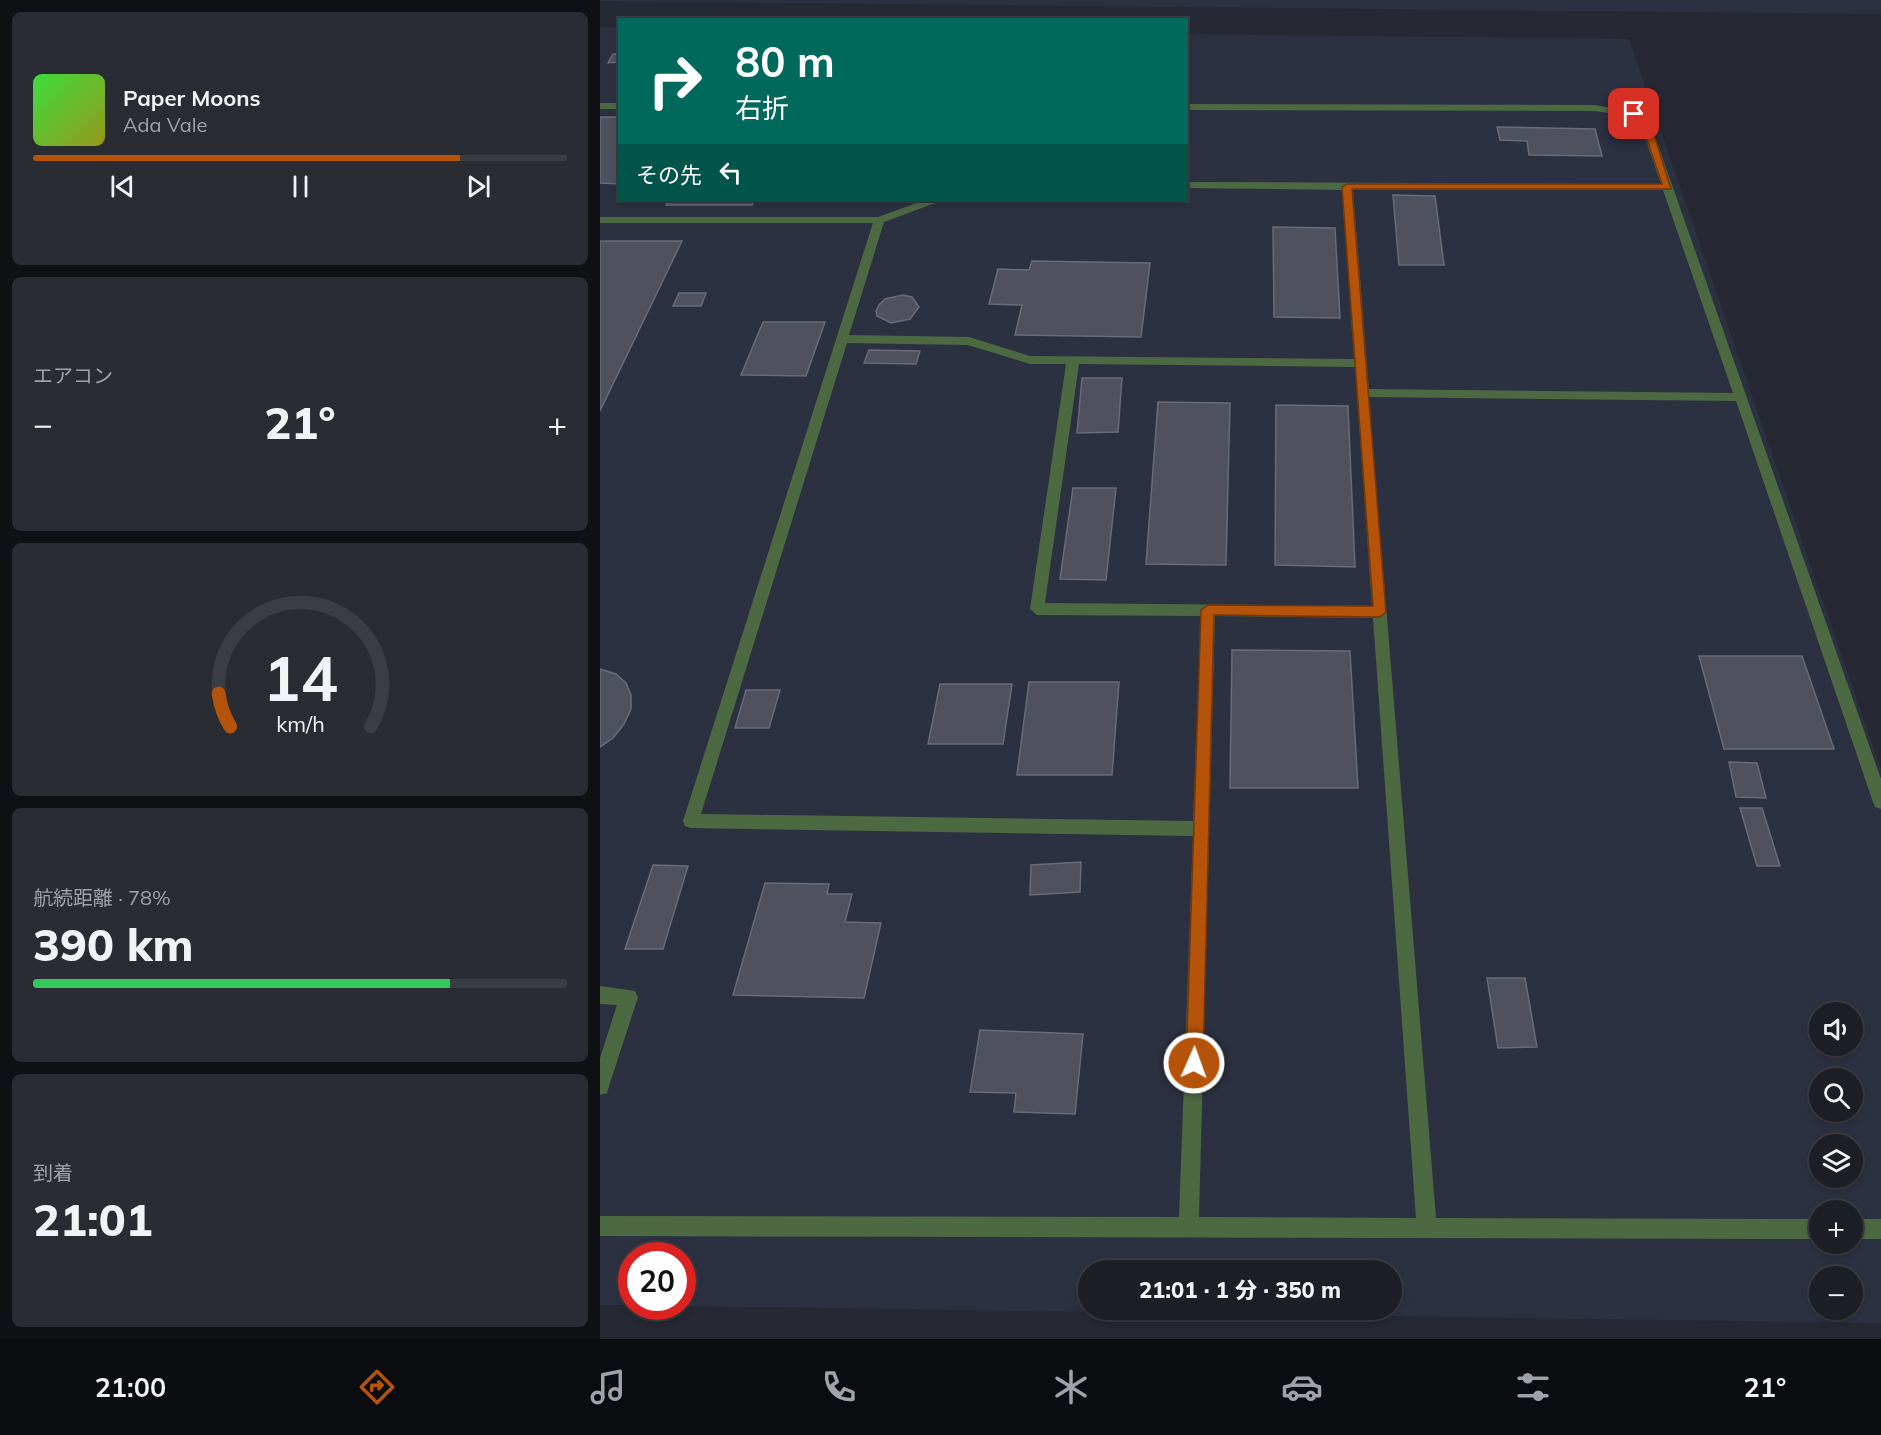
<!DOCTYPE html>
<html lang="ja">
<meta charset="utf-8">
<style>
body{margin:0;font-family:Mulish,"Noto Sans JP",sans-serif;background:#292c32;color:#f1f3f6;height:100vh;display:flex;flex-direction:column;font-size:22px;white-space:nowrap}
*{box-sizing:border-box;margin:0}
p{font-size:20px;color:#a0a2a7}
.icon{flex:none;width:33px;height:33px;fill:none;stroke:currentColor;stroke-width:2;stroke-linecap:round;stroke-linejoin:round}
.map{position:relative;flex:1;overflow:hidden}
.panel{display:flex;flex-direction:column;gap:12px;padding:12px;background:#0f1115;width:600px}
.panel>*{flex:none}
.guide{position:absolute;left:18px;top:18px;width:570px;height:183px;border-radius:0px;box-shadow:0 3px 9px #0003,0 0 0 2px #3a3d43;background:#00695c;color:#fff;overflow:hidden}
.tools{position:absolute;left:1209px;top:1002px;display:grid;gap:12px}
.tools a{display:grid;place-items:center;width:54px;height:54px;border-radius:50%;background:#1c1f26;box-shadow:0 3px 9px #0003,0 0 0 2px #3a3d43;font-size:30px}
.speed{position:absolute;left:18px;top:1242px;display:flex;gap:12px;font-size:30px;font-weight:700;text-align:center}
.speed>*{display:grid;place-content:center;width:78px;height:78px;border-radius:50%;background:#1c1f26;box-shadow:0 3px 9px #0003,0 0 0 2px #3a3d43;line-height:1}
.speed .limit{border:9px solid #d22;background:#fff;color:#111}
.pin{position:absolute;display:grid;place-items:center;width:51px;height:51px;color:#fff;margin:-26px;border-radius:12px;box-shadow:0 3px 9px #0006}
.me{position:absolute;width:66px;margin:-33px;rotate:2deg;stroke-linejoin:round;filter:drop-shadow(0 0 4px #0008)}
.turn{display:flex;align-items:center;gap:21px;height:126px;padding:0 18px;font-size:27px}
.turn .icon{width:78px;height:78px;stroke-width:2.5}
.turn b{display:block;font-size:42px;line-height:51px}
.then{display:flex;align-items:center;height:57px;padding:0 18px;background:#0003;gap:12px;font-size:22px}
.big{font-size:45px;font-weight:800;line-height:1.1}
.panel .widget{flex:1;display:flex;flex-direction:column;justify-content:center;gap:9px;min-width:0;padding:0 21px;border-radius:9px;background:#292c32}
.panel .dial{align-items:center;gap:0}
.dial svg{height:156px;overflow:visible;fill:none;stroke:#3a3d43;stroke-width:7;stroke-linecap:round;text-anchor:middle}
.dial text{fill:#f1f3f6;stroke:none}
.song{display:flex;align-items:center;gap:18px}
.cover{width:72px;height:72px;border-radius:9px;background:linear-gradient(135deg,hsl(120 70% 55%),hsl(60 70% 35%))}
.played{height:6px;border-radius:3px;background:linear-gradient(90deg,#b45309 80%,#3a3d43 80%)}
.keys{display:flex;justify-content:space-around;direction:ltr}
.heat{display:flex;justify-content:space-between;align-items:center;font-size:33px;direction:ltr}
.charge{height:9px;border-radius:4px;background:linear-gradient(90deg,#34c759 78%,#3a3d43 0)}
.trip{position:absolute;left:478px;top:1260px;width:324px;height:60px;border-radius:30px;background:#1c1f26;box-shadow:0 3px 9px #0003,0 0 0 2px #3a3d43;font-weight:800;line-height:60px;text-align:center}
.tabs{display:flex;height:96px;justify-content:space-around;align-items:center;background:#0b0c0f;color:#a0a2a7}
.tabs .icon{width:42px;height:42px}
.tabs .active{color:#b45309}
.tabs b{font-size:27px;color:#f1f3f6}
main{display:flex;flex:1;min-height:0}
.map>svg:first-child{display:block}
</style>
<main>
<section class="panel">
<div class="widget">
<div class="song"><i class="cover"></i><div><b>Paper Moons</b><p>Ada Vale</p></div></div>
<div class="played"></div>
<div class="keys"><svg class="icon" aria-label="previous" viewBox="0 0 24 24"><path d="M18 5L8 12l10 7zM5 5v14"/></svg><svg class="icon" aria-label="pause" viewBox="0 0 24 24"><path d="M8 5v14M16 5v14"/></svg><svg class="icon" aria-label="next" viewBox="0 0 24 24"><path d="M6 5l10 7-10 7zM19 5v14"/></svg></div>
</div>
<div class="widget"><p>エアコン</p>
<div class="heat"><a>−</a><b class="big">21°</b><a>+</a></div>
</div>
<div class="widget dial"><svg viewBox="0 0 100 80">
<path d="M14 69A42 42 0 1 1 86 69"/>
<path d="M14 69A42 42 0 0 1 8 52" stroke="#b45309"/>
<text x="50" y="56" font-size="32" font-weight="700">14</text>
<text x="50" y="72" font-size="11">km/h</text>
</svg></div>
<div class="widget"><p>航続距離 · 78%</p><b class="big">390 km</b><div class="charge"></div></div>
<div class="widget"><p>到着</p><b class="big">21:01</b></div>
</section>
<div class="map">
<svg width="1281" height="1339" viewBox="0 0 1281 1339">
<rect width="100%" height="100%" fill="#262933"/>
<g fill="#2c3141" fill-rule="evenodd">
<path d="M0,0H1281V14L0,1Z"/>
<path d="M0,27L19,28L20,200H586L587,34L1029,39L1281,769V1323L83,1306L82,1256H32L31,1305H0ZM1220,1012H1252V1046H1220ZM1220,1078H1252V1112H1220ZM1220,1144H1252V1178H1220ZM1220,1210H1252V1244H1220ZM489,1270H792V1310H489ZM1220,1276H1252V1310H1220Z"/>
</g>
<g fill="#4f525e" stroke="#686b78" stroke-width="1.5">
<path d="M13,54H20V62L8,63Z"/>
<path d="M0,117H20V184L0,183Z"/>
<path d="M897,127L995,129L1002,156L929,155L927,141L900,140Z"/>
<path d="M793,195L835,196L844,265H799Z"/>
<path d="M69,200H154L152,205H66Z"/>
<path d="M673,227L735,228L740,318L674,317Z"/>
<path d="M0,241H82L0,411Z"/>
<path d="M432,261L550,263L541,337L415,335L422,305L389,304L398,269L429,270Z"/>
<path d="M79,293H106L101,306H73Z"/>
<path d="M303,295L312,297L319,307L310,319L291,323L277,316L276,311L279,305L285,299Z"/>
<path d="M163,322H225L206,376L141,375Z"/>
<path d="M269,350L320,351L316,364L264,363Z"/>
<path d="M482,378H522L518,432L477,433Z"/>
<path d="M558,402L630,403L626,565L546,564Z"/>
<path d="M676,405L748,406L755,567L675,565Z"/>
<path d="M473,488H516L506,580L460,579Z"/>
<path d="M632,650L750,651L758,788H630Z"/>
<path d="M1099,656H1202L1234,749H1124Z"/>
<path d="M0,669L16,674L26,683L31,695V709L24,724L13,738L0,747Z"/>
<path d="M429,682H519L512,775H417Z"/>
<path d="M340,684H412L403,744H328Z"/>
<path d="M146,690H180L169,728H135Z"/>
<path d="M1129,762L1157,763L1166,798L1136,797Z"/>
<path d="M1140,808H1162L1180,866H1157Z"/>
<path d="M481,862L480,892L430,895L431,865Z"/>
<path d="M53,865L88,866L63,949H25Z"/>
<path d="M165,883L229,884L227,894H252L245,922L281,923L264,998L133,995Z"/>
<path d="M887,978H925L937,1047L898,1048Z"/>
<path d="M380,1030L483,1034L475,1114L414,1112L416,1093L370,1092Z"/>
</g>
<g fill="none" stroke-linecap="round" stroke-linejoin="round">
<g fill="#4d6942" fill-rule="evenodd">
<rect x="0" y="103" width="20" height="6"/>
<path d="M586,104L994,105L1037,112L1052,128L1281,779V809L1275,807L1273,802L1136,401L769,397L836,1218L1220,1219V1239L0,1236V1216L579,1217L593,836L91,828L85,826L83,821L273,223H0V217H278L325,200H339L338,202L284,222L249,335L369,337L430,356L754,359L742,190L586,188V182L1061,184L1042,129L1031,116L994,111L586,110ZM753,190H1063L1133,393L769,389ZM247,343L368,345L430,364H466L430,609L437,615L601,616L593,821L101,814ZM479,364L755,367L772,606L445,603ZM615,616L773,618L816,1218L599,1217Z"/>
<path d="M0,986L35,991L38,997L9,1086L7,1093L0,1095V1058L17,1005L0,1004Z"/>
<rect x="1252" y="1219" width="29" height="20"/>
</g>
</g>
<path fill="#b45309" stroke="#753606" stroke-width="1.5" d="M1031,112H1038L1052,128L1071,189H752L786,612L780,617L614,615L603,1063L600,1069L594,1072L588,1069L586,1063L601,610L608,605L773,606L742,187L747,184H1062L1043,128L1031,116Z"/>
</svg>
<div class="tools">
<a><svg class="icon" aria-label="sound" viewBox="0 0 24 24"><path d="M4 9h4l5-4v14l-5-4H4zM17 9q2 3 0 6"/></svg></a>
<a><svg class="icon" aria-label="search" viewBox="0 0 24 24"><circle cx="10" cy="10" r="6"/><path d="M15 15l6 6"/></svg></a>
<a><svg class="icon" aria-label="layers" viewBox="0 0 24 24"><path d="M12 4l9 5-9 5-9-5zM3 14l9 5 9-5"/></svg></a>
<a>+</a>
<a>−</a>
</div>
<div class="speed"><div class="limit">20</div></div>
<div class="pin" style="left:1034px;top:114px;background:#d93025"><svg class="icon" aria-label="arrive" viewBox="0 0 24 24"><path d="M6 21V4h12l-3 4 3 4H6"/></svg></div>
<svg class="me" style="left:594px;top:1063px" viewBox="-20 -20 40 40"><circle r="17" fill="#b45309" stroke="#fff" stroke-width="3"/><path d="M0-11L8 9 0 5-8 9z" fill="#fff"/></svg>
<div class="trip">21:01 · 1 分 · 350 m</div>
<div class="guide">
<div class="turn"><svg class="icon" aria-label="right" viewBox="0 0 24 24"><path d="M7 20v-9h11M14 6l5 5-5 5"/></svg><div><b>80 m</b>右折</div></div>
<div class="then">その先<svg class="icon" aria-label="left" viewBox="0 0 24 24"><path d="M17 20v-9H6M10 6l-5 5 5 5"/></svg></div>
</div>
</div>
</main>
<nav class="tabs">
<b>21:00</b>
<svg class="icon active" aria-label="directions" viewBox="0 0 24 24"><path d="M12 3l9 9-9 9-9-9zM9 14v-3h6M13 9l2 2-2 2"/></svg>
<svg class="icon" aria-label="music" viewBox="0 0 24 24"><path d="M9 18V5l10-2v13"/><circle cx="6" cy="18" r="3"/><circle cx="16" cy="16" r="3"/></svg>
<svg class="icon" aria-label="phone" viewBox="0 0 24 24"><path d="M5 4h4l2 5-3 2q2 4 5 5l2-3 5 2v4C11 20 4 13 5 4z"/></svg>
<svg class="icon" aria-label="climate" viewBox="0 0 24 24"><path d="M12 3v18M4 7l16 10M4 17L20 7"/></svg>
<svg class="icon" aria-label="car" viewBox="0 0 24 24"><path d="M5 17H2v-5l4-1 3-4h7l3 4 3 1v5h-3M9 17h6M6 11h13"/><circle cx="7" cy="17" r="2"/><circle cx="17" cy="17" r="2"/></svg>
<svg class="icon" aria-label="filters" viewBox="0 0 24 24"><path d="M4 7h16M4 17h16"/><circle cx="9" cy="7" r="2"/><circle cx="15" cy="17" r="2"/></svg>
<b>21°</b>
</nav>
